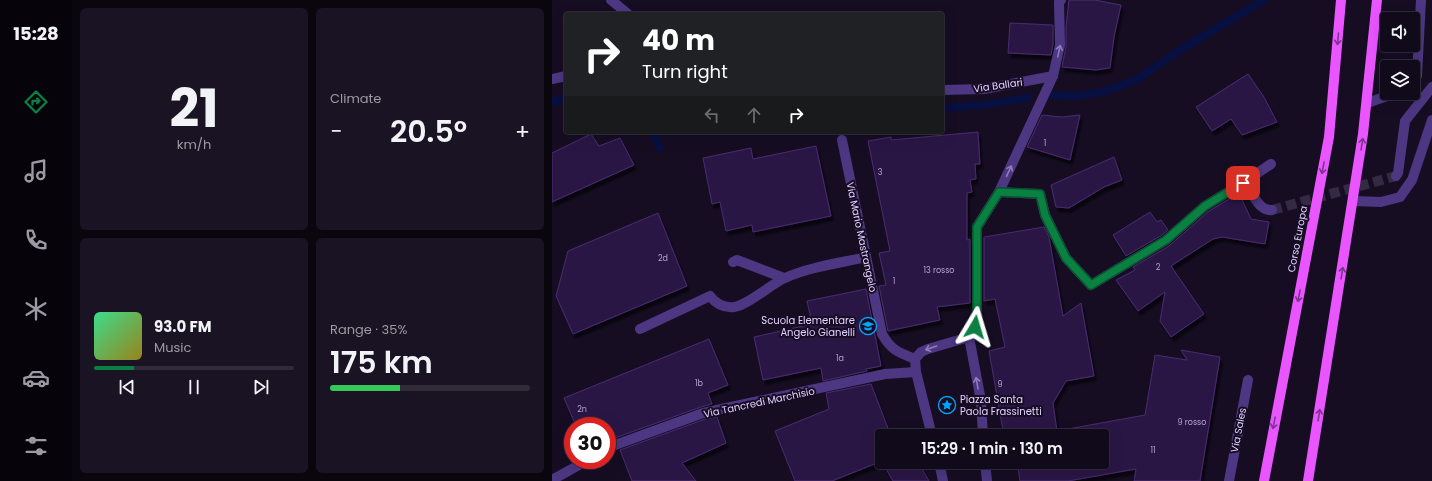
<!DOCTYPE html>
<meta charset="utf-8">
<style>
body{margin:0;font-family:Poppins,sans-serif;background:#191323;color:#f1f3f6;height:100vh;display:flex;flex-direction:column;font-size:15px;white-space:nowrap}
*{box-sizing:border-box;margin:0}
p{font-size:13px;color:#9c9aa2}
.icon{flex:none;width:22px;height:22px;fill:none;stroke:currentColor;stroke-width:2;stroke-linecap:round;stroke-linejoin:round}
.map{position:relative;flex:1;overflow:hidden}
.drawer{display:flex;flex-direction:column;gap:8px;padding:8px;background:#09060e;width:480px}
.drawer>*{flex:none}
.hud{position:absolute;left:12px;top:12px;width:380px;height:122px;border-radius:4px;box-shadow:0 4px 16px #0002,0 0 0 1px #302b39;background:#202124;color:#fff;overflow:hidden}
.buttons{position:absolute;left:828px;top:12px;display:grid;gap:8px}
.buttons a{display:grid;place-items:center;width:40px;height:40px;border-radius:4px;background:#100a1a;box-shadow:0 4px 16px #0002,0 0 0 1px #302b39;font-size:20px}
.speed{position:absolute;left:12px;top:417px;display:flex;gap:8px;font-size:20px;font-weight:700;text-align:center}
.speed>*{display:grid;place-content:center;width:52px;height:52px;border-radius:50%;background:#100a1a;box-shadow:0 4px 16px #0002,0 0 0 1px #302b39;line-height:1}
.speed .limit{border:6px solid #d22;background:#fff;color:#111}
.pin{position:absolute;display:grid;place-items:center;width:34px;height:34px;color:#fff;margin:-17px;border-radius:8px;box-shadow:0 2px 6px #0006}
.me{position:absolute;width:44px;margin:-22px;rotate:7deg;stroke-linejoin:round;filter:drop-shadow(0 0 3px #0008)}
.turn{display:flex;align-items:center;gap:14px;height:84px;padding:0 12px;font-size:18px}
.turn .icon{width:52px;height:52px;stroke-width:2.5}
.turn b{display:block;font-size:28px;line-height:34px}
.lanes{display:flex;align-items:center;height:38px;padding:0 12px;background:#0003;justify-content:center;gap:20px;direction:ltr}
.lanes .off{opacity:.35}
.big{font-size:30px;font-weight:600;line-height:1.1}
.drawer .card{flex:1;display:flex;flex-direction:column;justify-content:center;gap:6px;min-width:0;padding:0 14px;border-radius:6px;background:#191323}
.drawer .dial{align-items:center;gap:0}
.dial b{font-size:52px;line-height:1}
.song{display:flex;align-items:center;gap:12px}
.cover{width:48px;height:48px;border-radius:6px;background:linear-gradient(135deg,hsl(150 70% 55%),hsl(50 70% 35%))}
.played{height:4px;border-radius:2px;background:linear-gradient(90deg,#0b8043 20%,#302b39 20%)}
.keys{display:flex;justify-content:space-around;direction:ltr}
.heat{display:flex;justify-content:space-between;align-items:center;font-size:22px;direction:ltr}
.charge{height:6px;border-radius:3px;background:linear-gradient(90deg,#34c759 35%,#302b39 0)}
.drawer .tiles{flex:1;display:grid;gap:8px;grid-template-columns:repeat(2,1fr)}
.trip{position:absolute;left:323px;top:429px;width:234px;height:40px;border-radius:4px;background:#100a1a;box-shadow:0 4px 16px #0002,0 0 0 1px #302b39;font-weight:600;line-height:40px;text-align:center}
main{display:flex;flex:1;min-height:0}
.tabs{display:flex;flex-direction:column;width:72px;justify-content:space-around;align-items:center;background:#06040a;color:#9c9aa2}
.tabs .icon{width:28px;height:28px}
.tabs .active{color:#0b8043}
.tabs b{font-size:18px;color:#f1f3f6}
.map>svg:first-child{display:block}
</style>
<main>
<nav class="tabs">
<b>15:28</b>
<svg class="icon active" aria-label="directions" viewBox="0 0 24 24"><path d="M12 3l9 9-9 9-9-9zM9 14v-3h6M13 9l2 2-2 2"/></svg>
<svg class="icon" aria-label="music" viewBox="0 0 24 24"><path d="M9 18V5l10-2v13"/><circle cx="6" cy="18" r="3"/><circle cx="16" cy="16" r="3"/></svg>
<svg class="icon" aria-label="phone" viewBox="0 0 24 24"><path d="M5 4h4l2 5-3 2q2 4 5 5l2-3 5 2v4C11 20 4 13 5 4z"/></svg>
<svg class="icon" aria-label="climate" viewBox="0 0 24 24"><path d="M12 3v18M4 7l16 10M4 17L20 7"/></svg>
<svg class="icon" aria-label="car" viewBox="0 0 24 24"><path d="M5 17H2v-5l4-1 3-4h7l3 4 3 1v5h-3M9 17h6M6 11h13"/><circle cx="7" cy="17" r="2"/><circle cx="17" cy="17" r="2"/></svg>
<svg class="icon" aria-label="filters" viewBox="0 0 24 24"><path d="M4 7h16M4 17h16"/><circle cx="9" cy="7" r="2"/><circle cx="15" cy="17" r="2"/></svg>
</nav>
<section class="drawer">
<div class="tiles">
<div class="card dial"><b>21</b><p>km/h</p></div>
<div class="card"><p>Climate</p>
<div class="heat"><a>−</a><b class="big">20.5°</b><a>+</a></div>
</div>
<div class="card">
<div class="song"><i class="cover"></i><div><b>93.0 FM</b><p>Music</p></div></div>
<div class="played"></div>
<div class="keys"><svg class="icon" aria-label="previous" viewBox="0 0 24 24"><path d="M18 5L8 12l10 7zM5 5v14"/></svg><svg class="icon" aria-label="pause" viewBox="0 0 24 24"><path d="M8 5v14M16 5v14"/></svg><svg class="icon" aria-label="next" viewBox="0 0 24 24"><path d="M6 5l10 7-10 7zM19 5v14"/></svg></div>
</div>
<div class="card"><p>Range · 35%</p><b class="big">175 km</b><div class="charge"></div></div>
</div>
</section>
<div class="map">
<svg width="880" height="481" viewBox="0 0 880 481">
<defs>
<filter id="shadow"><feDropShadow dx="2.5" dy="4.5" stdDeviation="1" flood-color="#0009"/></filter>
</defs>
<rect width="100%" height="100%" fill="#160d23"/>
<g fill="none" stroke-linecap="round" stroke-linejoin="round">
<g stroke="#080f41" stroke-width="8">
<path d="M496,95L523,96L551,92L584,80L630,49L712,0"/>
<path d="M0,102L14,98"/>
<path d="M390,108L431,105L476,98"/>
<path d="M101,132L108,148"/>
</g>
</g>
<g fill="#2c1945" stroke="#4a2a71" filter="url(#shadow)">
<path d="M517,0H543L569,5L562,37L558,68L544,70L510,67L514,46V26Z"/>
<path d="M458,23L501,25V44L499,55L456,53Z"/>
<path d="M696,74L712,97L725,122L690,135L679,119L660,131L644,107Z"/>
<path d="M490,115L510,117L528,115L518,160L475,147Z"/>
<path d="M426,132L428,164H423L424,179L418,180L420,192L415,193V240L418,239V303L385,307L388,320L336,331L327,286L334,285L327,253L338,251L316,141L339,137V140Z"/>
<path d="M39,134L47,146L68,138L82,165L0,202V153Z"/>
<path d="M264,146L279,216L201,232L200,225L174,231L168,202L160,204L151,158L199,148L201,159Z"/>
<path d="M562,157L570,180L552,187L517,208L504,207L499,185Z"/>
<path d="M687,193L699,219L717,222L713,244L670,237L661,239L619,266L652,314L619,337L608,321L613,292L586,311L564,280L583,270L581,267L617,246L657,211Z"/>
<path d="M598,212L605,222L609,220L616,230L610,235L574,256L561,235Z"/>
<path d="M106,213L135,286L21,334L4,296L16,251Z"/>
<path d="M492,227L497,237L511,316L529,303L542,376L514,381L501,403L505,431L593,415L603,355L635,360L629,350L668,357L648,481H582L584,469L516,481H468L465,462H550V436H452L437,351L453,347L443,299L432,301V237Z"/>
<path d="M314,289L329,366L314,369L315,371L271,381L269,368L211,380L202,337L260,324L255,301Z"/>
<path d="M157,339L176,385L156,393L160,404L149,407L63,438L61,432L55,435V426H24L12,398Z"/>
<path d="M319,384L339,436H330V461L280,481H243L223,431L277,409L274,393Z"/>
<path d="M165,417L174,443L130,463L144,481H80L68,450L153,419Z"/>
<path d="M330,462H366L377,481H341Z"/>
</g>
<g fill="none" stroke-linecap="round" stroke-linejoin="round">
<path stroke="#342a44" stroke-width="10" stroke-dasharray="10 5" stroke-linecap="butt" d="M720,210L844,176"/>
<g stroke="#4d3783" stroke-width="10">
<path d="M59,0L76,14"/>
<path d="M0,79L14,76"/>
<path d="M861,80L865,76L869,0"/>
<path d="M390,90L432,89L501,76"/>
<path d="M815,103L844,93"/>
<path d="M290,140L330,334C340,351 346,352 363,359"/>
<path d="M844,176L846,173L853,121L880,87"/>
<path d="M691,183L719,164"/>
<path d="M447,192L488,194L493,215L514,258L539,285L614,240L653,206L689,184H692C701,191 706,212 720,210"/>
<path d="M801,201L829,202L848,197L860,180L880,120"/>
<path d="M181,262L185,260L232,278"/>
<path d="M88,329L158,296C164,304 172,308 182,307C196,305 219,284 233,278C257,267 288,263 314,257"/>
<path d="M380,436L364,372L363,359L369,352L376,349L417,337"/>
<path d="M431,436L429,401L417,337L423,327L425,313V227L447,192L501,76L508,45L507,2L509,0"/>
<path d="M55,450L63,445L151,413L333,374L364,372"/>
<path d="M387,462L391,481"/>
<path d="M433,462L435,481"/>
<path d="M0,480L36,460"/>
<path d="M677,481L696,380"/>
</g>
<g stroke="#e956ff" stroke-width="10">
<path d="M712,481L777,137L789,0"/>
<path d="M756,481L811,134L825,0"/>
</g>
</g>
<defs><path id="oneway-shaft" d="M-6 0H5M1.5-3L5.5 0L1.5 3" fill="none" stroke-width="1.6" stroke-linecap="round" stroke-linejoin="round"/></defs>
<g stroke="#803291">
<use href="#oneway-shaft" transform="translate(786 39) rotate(95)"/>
<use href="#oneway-shaft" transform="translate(810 144) rotate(-81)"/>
<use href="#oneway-shaft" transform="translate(771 168) rotate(101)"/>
<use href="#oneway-shaft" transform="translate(790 273) rotate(-81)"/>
<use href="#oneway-shaft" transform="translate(747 296) rotate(101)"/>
<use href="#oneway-shaft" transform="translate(767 415) rotate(-81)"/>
<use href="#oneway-shaft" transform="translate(722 423) rotate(101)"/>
</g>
<g stroke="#907bbb">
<use href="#oneway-shaft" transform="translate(507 51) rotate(-78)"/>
<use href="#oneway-shaft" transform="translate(457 171) rotate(-65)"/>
<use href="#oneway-shaft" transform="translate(379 348) rotate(161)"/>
<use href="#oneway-shaft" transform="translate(425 383) rotate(-100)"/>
</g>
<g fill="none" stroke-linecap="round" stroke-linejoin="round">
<g stroke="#07532c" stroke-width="10">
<path id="route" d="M423,327L425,313V227L447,192L488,194L493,215L514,258L539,285L614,240L653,206L691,183"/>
</g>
<use href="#route" stroke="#0b8043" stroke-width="7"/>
</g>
<defs>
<g id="school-ring" transform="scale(0.9)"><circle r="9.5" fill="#160d23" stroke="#00a4fa" stroke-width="1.5"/><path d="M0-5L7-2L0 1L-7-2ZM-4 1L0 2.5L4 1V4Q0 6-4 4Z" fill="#00a4fa"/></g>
<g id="sight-ring" transform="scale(0.9)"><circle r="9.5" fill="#160d23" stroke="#00a4fa" stroke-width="1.5"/><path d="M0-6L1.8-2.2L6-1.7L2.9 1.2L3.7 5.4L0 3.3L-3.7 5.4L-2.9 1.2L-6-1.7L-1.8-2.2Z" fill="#00a4fa"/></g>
</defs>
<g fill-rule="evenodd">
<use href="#school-ring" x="316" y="326"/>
<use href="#sight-ring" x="395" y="405"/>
</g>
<g text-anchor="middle" stroke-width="4" stroke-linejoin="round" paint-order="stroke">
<g font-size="8" fill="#b4a2d0">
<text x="493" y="146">1</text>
<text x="328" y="175">3</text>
<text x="111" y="261">2d</text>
<text x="606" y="270">2</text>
<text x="387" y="273">13 rosso</text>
<text x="342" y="284">1</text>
<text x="288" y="361">1a</text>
<text x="147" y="386">1b</text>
<text x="448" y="387">9</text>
<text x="30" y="412">2n</text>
<text x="640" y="425">9 rosso</text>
<text x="601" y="453">11</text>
</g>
<g font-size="10" fill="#e1cfff" stroke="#160d23">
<text transform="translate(446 85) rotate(-8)" y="4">Via Ballari</text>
<text transform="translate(310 237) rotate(78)" y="4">Via Mario Mastrangelo</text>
<text transform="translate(745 239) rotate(-79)" y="4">Corso Europa</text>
<text transform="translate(207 402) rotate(-12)" y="4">Via Tancredi Marchisio</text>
<text transform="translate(686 430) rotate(-79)" y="4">Via Sales</text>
</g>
<g font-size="10" fill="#e1cfff" stroke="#160d23" text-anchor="end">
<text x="303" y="324">Scuola Elementare<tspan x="303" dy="12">Angelo Gianelli</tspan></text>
<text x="408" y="403" text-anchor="start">Piazza Santa<tspan x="408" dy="12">Paola Frassinetti</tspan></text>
</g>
</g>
</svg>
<div class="buttons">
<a><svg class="icon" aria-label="sound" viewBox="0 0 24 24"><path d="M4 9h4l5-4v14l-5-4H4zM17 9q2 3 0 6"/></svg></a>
<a><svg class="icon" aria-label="layers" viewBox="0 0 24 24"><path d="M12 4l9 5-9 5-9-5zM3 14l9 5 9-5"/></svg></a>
</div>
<div class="speed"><div class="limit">30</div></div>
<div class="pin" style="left:691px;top:183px;background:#d93025"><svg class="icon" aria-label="arrive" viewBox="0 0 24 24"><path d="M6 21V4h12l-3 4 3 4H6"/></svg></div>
<svg class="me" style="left:423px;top:327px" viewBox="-20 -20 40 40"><path d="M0-17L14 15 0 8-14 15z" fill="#0b8043" stroke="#fff" stroke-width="4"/></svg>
<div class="trip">15:29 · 1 min · 130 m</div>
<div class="hud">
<div class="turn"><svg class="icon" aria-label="right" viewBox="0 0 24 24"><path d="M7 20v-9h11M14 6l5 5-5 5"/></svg><div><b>40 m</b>Turn right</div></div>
<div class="lanes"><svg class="icon off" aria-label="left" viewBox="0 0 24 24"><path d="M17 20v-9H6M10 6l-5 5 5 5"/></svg><svg class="icon off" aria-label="ahead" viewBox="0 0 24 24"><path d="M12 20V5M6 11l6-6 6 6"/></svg><svg class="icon" aria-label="right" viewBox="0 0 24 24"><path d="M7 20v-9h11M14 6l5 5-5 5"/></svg></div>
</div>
</div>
</main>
